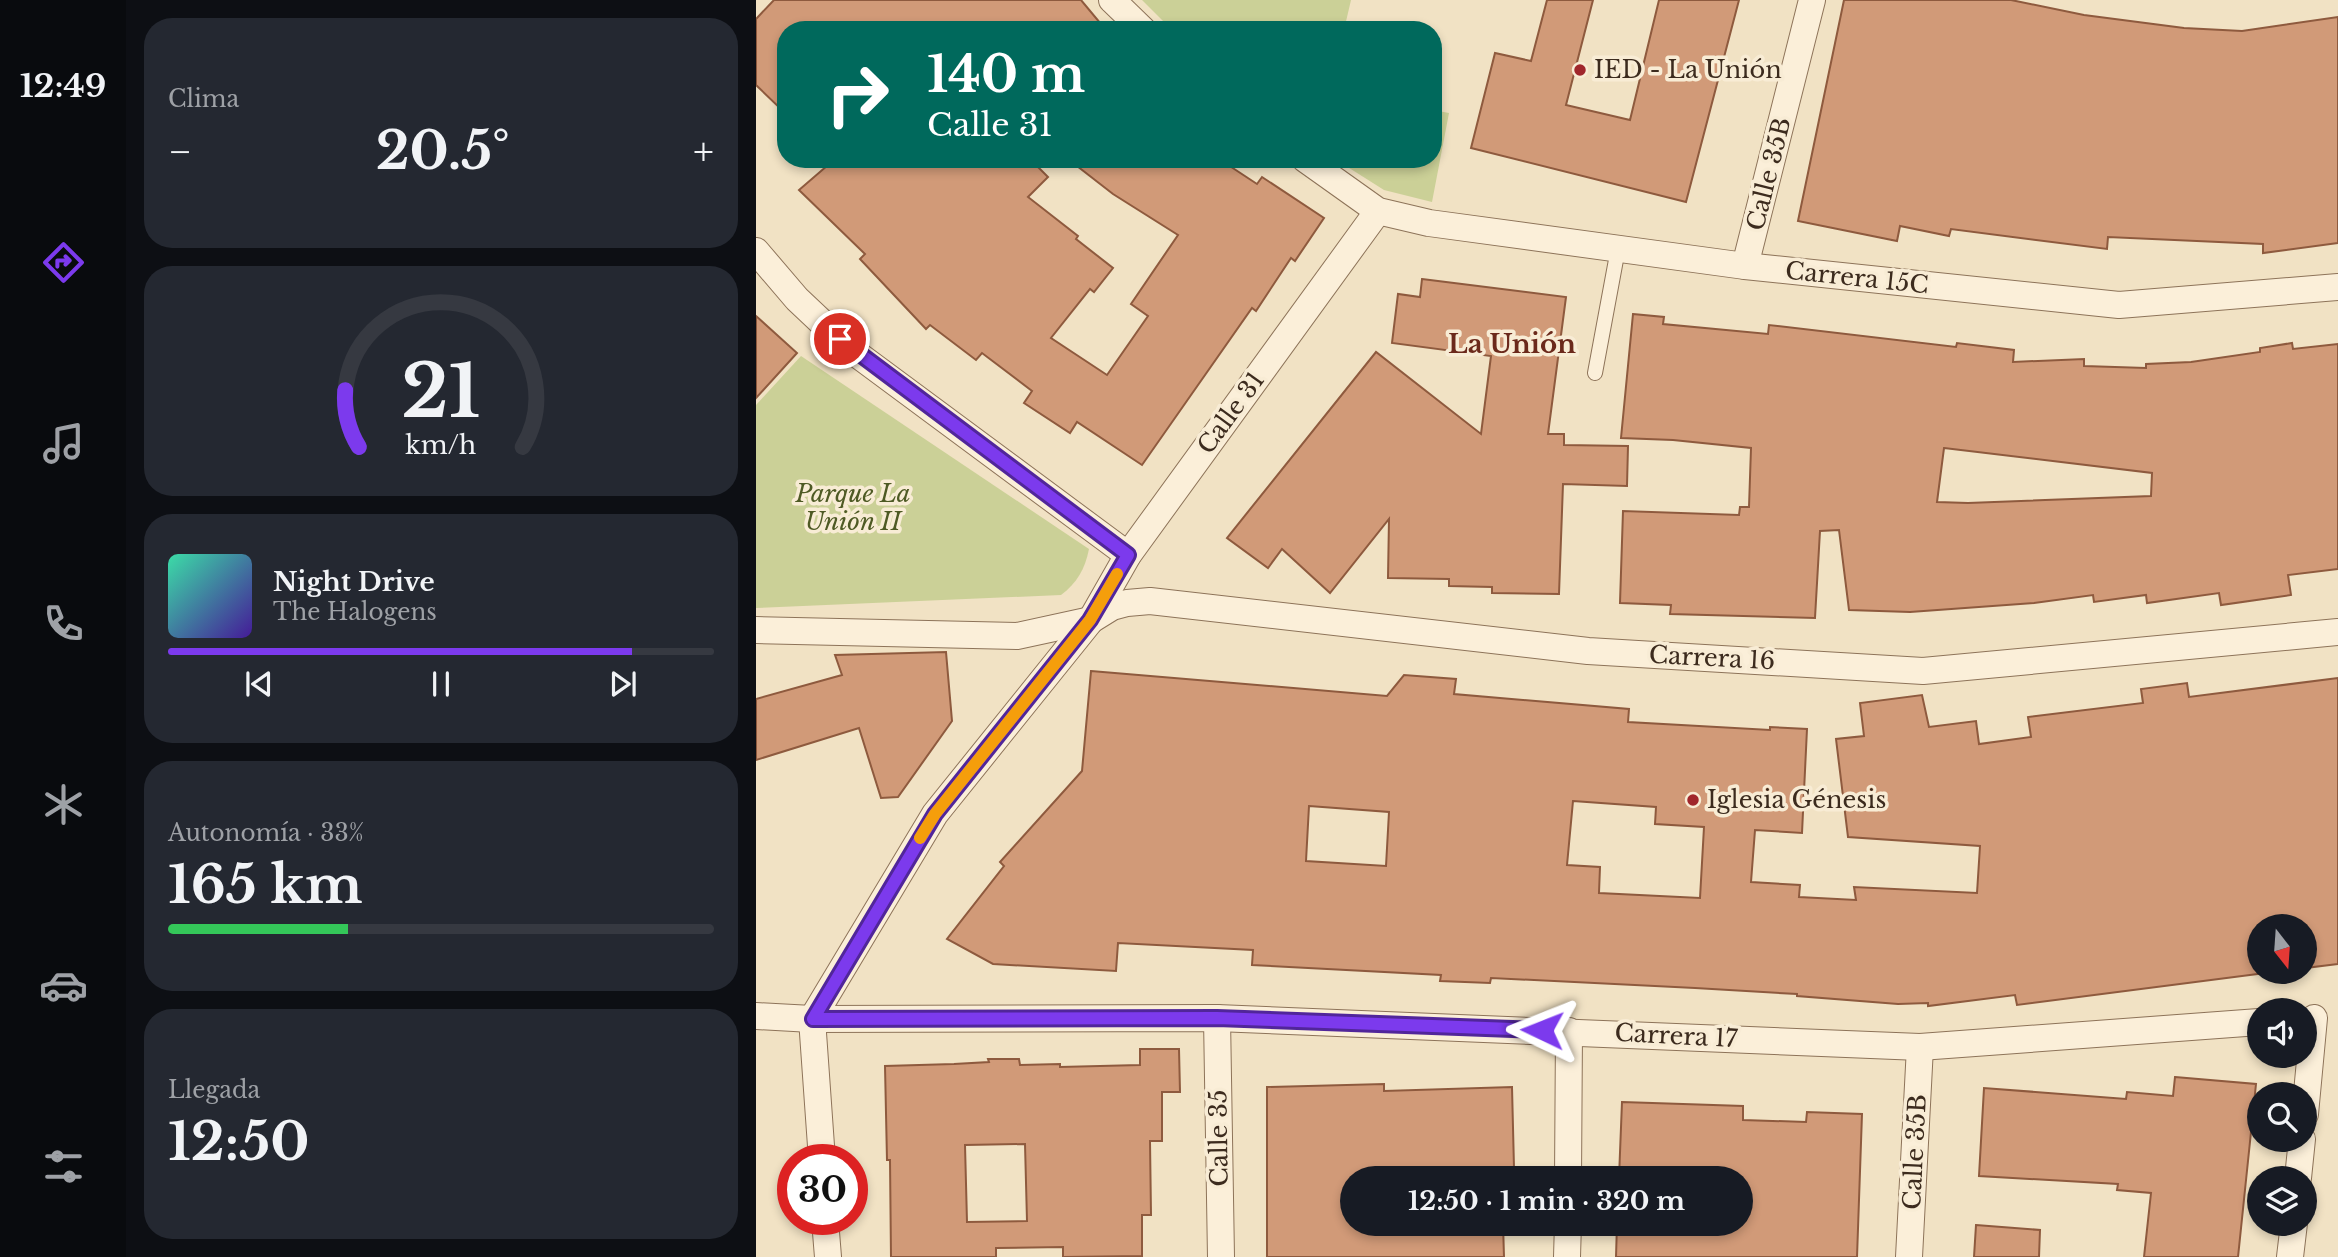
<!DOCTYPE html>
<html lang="es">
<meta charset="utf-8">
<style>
body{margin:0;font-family:"Libre Baskerville",serif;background:#242831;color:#f1f3f6;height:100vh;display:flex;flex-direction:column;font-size:26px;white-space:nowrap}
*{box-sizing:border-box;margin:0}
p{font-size:23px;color:#9ea1a6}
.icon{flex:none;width:38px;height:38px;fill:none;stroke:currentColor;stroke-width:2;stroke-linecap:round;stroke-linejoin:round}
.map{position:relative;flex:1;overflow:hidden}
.side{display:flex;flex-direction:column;gap:18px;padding:18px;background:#0d0f14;width:630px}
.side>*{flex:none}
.top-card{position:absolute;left:21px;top:21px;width:665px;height:147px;border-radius:28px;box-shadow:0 4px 10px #0003;background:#00695c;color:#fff;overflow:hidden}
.needle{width:46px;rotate:163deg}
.controls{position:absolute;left:1491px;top:914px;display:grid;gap:14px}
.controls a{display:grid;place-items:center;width:70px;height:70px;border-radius:50%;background:#171b24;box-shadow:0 4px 10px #0003;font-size:35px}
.speed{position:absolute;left:21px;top:1144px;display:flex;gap:14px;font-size:35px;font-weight:700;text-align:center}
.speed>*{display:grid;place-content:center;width:91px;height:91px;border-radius:50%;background:#171b24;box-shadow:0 4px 10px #0003;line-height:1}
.speed .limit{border:10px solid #d22;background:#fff;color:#111}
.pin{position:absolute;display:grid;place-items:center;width:60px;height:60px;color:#fff;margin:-30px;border:4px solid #fff;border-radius:50%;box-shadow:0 2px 7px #0007}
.me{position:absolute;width:77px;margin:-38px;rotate:272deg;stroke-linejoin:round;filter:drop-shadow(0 0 5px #0008)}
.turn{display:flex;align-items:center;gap:24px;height:147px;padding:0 35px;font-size:32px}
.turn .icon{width:91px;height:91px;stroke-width:2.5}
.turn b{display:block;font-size:49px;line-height:60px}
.big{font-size:52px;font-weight:700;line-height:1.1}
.side .card{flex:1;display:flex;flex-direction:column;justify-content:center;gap:10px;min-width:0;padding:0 24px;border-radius:28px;background:#242831}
.side .dial{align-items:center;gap:0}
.dial svg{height:182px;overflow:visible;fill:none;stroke:#363941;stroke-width:7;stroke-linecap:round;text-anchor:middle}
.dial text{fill:#f1f3f6;stroke:none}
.song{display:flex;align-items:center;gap:21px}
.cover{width:84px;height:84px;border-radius:10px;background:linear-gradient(135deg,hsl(160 70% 55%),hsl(260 70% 35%))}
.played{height:7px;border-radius:4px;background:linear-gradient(90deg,#7c3aed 85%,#363941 85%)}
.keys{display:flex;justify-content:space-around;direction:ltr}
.heat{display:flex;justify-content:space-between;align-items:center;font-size:38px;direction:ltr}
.charge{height:10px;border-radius:5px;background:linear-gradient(90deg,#34c759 33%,#363941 0)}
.trip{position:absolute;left:584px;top:1166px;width:413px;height:70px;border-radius:35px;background:#171b24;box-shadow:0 4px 10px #0003;font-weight:700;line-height:70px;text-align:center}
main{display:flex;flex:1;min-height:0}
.dock{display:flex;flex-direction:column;width:126px;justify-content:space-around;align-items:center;background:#090b0e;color:#9ea1a6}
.dock .icon{width:49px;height:49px}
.dock .on{color:#7c3aed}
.dock b{font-size:32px;color:#f1f3f6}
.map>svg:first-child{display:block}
</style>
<main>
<nav class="dock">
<b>12:49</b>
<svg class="icon on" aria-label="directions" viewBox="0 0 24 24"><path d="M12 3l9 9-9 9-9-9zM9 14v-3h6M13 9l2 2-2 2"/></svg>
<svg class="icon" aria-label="music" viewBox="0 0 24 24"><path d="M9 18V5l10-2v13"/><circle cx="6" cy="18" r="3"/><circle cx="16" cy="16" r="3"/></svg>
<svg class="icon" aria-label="phone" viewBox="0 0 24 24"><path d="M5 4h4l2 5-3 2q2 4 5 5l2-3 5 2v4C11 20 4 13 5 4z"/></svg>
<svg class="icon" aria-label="climate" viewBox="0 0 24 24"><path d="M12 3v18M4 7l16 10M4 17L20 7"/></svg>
<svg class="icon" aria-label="car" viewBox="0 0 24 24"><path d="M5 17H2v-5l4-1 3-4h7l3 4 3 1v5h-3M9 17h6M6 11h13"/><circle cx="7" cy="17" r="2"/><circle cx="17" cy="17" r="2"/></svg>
<svg class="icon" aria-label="filters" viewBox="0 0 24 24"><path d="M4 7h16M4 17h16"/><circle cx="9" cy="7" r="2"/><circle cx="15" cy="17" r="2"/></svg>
</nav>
<section class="side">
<div class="card"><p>Clima</p>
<div class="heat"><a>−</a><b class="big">20.5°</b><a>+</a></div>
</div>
<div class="card dial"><svg viewBox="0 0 100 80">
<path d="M14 69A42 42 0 1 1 86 69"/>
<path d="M14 69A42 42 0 0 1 8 44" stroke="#7c3aed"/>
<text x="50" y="56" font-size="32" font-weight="700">21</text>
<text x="50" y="72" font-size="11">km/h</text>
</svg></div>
<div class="card">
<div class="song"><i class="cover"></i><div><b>Night Drive</b><p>The Halogens</p></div></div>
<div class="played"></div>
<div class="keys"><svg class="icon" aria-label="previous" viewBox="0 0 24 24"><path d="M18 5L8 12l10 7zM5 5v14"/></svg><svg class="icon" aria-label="pause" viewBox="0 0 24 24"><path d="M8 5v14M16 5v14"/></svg><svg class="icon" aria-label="next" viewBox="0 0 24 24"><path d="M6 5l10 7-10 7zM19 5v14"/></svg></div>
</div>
<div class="card"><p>Autonomía · 33%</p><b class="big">165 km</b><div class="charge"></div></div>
<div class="card"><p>Llegada</p><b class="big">12:50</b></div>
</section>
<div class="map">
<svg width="1582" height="1257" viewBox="0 0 1582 1257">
<rect width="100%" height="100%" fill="#f1e2c4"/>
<g fill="#cbd097">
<path d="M386,0H595L588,30H416Z"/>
<path d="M677,110L693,113L676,202L628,190L579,159H677Z"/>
<path d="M45,356L333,549C329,569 321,583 305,595L0,608V405Z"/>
</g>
<g fill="#d19a78" stroke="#8e5a3e" stroke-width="2" fill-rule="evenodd">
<path d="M18,0H325L350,30H30V114L0,85V19Z"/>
<path d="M791,0H837L810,105L874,120L903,0H983L930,202L715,148L739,53L775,61Z"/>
<path d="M1088,0H1255L1328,15L1428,28L1486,31L1582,17V243L1507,253V244L1352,237L1351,249L1195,229L1193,236L1144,226L1141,241L1042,221Z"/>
<path d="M79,159H274L292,177L272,197L322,236L320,239L357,268L338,292L334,289L295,338L351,375L392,316L375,304L422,235L357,194L312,159H463L501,184L506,177L568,218L539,261L535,258L500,311L496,308L386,465L321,422L314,433L268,403L276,391L226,353L220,360L174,325L170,329L104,259L109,254L43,190Z"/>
<path d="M666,279L810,297L792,434H808V445L872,446L871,486L807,484L803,594L736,593V587L693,586V579L632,578L633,519L574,593L526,549L512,568L471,538L620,352L725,434L735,356L636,343L642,294L664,297Z"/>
<path d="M877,314L908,317L907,324L1012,334L1013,325L1200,347L1201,343L1258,350L1257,362L1328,359V366L1390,368V364L1435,362L1504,352V348L1536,343L1537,349L1582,344V569L1532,575L1535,595L1465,605L1463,593L1391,603L1390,595L1338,602L1337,595L1278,603L1154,612L1093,610L1083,530L1064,531L1059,618L914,614L915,605L864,603L867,511L983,515L984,507H993L995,448L917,440L865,438ZM1188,448L1396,473L1395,496L1212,503L1181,502Z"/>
<path d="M0,316L41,353L0,398Z"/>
<path d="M190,652L196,721L142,797L125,798L103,728L0,760V699L86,675L79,655Z"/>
<path d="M335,671L631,696L648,675L700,679L698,694L873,709L872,722L1014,730V727L1051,729L1046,833L999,830L995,882L1044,885L1043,897L1100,900L1098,887L1221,893L1224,846L1092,837L1080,739L1108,736L1104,703L1166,695L1173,727L1220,721L1223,744L1275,737L1272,717L1387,703L1385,689L1431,683L1433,697L1582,678V964L1549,968V926H1503V971H1525L1261,1005L1259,995L1172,1006V1003L1142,1004L1041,996V994L939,988L735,978L734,983L684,981L685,975L496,965L497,950L362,943L360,971L237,964L191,939L248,866L244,862L326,771ZM817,801L900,807L899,824L948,827L944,898L843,893L844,867L811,865ZM553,806L633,812L630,866L550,861Z"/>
<path d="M384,1049H423L424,1092H406V1141H394L395,1215H386V1256L307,1257V1247L240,1248V1257H135L134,1160H131L129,1066L198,1064L233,1062L232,1059H263L264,1065L304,1064V1067L384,1065ZM269,1144L271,1221L211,1222L209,1145Z"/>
<path d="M1419,1077L1500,1084L1482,1257H1388L1395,1193L1361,1190L1362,1184L1223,1176L1228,1088L1370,1099L1371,1092L1417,1096Z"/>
<path d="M628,1084V1091L756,1087L758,1168H746V1178H597V1223H747L748,1257H511V1087Z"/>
<path d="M866,1102L987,1106V1120L1050,1122L1051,1112L1106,1114L1101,1257H860L861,1223H985V1178H863Z"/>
<path d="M1220,1225L1284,1230L1283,1257H1218Z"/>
</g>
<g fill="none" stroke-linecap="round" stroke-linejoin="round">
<g stroke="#8d7359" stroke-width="16">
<path id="service" d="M839,373L862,249"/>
</g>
<g stroke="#8d7359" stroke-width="28">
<g id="minor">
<path d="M356,0L387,30"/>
<path d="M549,159L622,211L673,223L989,266L1363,305L1582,287"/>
<path d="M0,251L41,299L94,349L372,555"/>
<path d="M989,266L1056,0"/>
<path d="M0,630L261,636L335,620L356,607L371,603L394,601L832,651L1167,671L1582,632"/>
<path d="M0,1016L56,1019L461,1018L1164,1047L1503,1022"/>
<path d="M461,1018L465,1257"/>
<path d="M1549,1114L1558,1018"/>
<path d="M66,1160L56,1019L179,814L335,620L372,555L622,211"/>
<path d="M812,1178L813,1031"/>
<path d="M1542,1178L1546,1139"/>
<path d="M69,1220L72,1257"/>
<path d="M811,1257L812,1223"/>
<path d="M1153,1257L1164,1047"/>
<path d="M1534,1257L1538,1223"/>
</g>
</g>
<use href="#service" stroke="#fbefd9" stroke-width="14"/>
<use href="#minor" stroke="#fbefd9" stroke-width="26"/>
</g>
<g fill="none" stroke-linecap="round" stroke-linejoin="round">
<g stroke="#51269a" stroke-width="18">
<path id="route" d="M84,339L372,555L334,620L179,814L57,1019L461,1018L786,1030"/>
</g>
<use href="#route" stroke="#7c3aed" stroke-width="12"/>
<path stroke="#f59e0b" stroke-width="12" d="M164,838L179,814L334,620L361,574"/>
</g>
<g fill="#a0262b" stroke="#f8ecd5" stroke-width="2.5">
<circle cx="824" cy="70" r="7"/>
<circle cx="937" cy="800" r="7"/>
</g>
<g text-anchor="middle" stroke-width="7" stroke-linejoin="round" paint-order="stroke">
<g font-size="24" fill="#3c2b1e" stroke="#f8ecd5" text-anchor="start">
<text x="838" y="78">IED - La Unión</text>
<text x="951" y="808">Iglesia Génesis</text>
</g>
<g font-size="24" fill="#3c2b1e" stroke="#f8ecd5">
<text transform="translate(1013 174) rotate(-76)" y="8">Calle 35B</text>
<text transform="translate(1101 278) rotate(6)" y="8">Carrera 15C</text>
<text transform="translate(475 413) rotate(-54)" y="8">Calle 31</text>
<text transform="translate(956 658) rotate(3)" y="8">Carrera 16</text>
<text transform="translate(920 1036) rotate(3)" y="8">Carrera 17</text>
<text transform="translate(463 1138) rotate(-91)" y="8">Calle 35</text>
<text transform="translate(1159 1152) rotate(-87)" y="8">Calle 35B</text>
</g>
<g font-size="24" font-style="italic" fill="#4e5a24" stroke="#f8ecd5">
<text x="97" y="502">Parque La<tspan x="97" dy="28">Unión II</tspan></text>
</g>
<g font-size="26" font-weight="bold" fill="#6b291b" stroke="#f8ecd5">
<text x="756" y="353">La Unión</text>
</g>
</g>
</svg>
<div class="controls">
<a><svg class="needle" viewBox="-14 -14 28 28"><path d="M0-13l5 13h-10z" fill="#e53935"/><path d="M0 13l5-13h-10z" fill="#9ea1a6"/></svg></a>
<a><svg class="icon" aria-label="sound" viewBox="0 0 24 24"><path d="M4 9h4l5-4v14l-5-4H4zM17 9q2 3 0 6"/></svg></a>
<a><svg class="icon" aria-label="search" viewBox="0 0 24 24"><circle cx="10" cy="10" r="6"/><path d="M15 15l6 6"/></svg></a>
<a><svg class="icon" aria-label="layers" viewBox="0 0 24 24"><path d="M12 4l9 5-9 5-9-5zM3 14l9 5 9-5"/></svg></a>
</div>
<div class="speed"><div class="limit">30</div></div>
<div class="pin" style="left:84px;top:339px;background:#d93025"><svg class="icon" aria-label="arrive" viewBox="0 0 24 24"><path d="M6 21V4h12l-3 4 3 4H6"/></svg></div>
<svg class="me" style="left:786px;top:1030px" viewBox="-20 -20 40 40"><path d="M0-17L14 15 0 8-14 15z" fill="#7c3aed" stroke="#fff" stroke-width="4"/></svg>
<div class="trip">12:50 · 1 min · 320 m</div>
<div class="top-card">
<div class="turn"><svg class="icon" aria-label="right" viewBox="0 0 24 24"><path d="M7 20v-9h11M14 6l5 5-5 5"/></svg><div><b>140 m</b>Calle 31</div></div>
</div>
</div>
</main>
